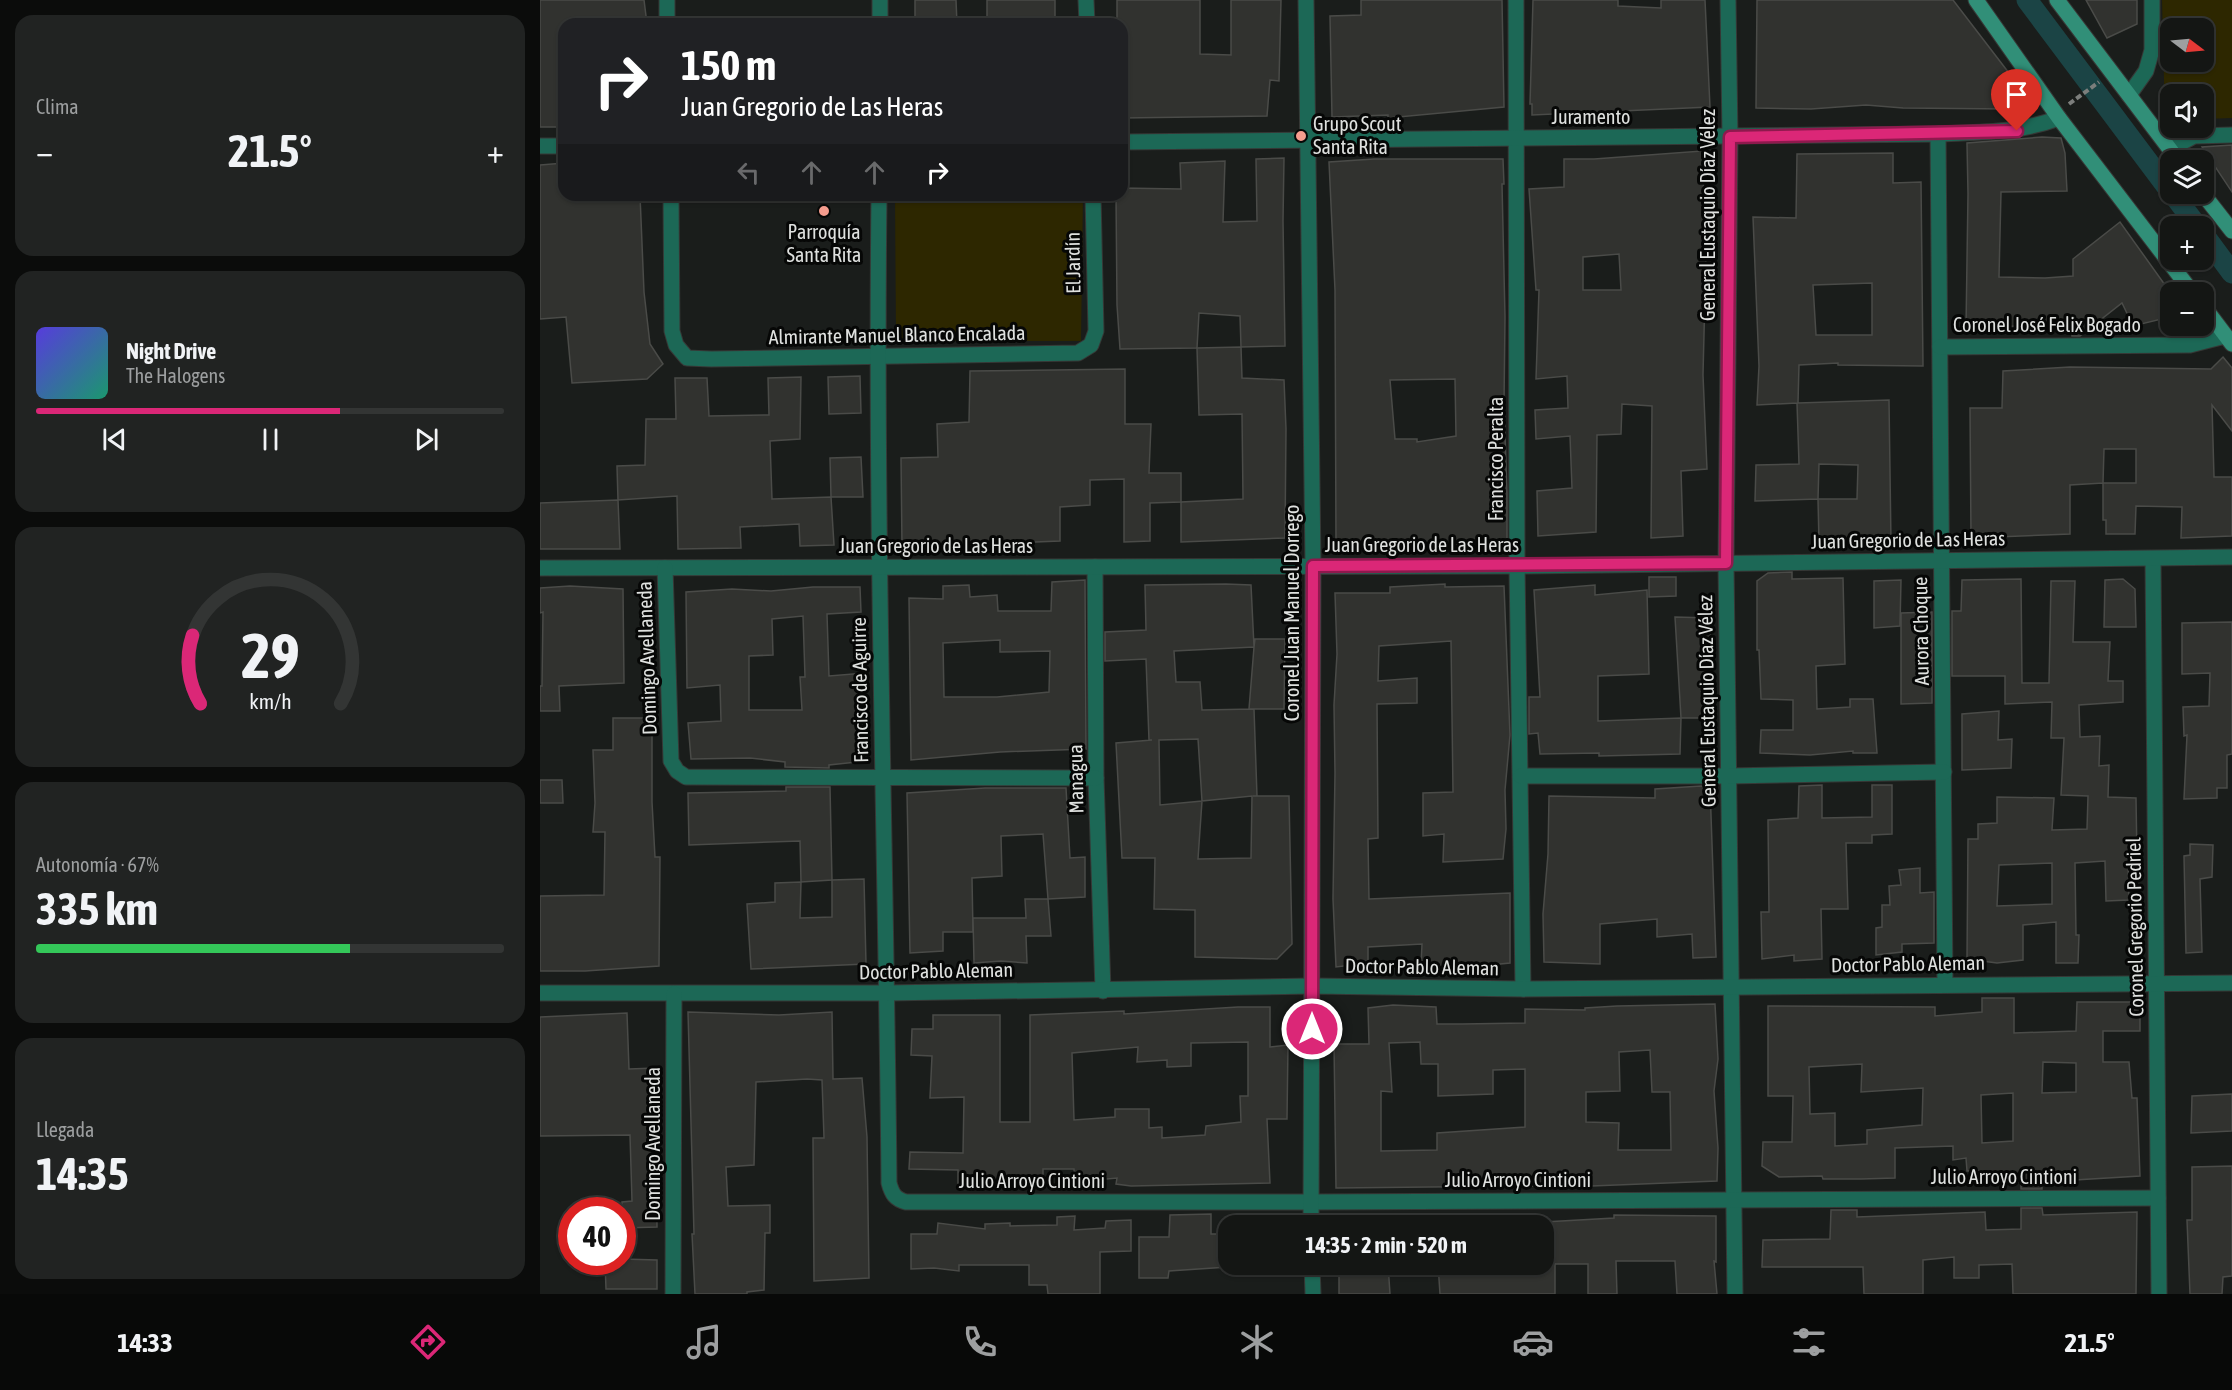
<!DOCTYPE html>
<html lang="es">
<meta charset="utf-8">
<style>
body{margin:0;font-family:"Asap Condensed",sans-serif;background:#212322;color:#f1f3f6;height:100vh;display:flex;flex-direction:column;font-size:22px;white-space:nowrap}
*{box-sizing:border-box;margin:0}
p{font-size:20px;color:#9d9fa0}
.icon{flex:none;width:33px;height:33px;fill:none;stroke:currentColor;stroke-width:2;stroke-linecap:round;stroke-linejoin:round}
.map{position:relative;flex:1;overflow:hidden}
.sheet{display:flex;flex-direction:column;gap:15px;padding:15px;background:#0b0c0b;width:540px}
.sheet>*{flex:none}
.banner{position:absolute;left:18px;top:18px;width:570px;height:183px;border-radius:18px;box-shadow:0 2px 4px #0004,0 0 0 2px #333534;background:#202124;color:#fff;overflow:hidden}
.needle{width:39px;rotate:106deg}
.tools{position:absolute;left:1620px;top:18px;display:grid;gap:12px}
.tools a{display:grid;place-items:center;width:54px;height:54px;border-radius:12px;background:#141614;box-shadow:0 2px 4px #0004,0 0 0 2px #333534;font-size:30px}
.speed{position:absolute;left:18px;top:1197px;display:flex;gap:12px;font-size:30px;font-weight:700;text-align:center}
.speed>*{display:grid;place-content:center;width:78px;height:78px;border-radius:50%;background:#141614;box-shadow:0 2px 4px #0004,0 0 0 2px #333534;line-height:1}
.speed .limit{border:9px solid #d22;background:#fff;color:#111}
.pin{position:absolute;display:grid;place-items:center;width:51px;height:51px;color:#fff;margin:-62px -26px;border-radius:50% 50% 50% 0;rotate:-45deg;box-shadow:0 0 6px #0007}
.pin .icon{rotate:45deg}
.me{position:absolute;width:66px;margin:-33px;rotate:0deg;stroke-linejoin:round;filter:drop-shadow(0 0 4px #0008)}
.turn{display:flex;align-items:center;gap:21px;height:126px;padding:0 24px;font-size:27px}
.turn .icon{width:78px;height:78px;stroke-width:2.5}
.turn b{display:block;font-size:42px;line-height:51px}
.lanes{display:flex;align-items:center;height:57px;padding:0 24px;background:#0003;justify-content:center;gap:30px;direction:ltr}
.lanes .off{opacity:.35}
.big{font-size:45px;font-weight:700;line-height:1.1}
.sheet .widget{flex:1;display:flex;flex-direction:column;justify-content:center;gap:9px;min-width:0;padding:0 21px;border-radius:18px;background:#212322}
.sheet .dial{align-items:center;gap:0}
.dial svg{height:156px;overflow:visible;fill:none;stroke:#333534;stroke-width:7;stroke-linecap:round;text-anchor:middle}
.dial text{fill:#f1f3f6;stroke:none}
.song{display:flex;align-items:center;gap:18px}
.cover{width:72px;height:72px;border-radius:9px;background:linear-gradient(135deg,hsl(250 70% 55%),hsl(160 70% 35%))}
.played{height:6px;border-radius:3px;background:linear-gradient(90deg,#db2777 65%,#333534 65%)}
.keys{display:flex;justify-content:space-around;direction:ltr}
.heat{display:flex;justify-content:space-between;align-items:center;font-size:33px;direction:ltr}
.charge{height:9px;border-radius:4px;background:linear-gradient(90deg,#34c759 67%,#333534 0)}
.trip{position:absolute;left:678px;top:1215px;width:336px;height:60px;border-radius:18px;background:#141614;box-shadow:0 2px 4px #0004,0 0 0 2px #333534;font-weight:700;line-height:60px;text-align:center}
.dock{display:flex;height:96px;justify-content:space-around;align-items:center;background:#080908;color:#9d9fa0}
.dock .icon{width:42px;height:42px}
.dock .selected{color:#db2777}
.dock b{font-size:27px;color:#f1f3f6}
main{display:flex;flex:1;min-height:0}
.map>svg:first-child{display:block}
</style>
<main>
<section class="sheet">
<div class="widget"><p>Clima</p>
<div class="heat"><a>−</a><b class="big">21.5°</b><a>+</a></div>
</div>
<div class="widget">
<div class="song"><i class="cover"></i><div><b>Night Drive</b><p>The Halogens</p></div></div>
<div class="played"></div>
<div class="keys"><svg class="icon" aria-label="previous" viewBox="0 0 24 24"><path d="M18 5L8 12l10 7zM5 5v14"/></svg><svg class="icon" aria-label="pause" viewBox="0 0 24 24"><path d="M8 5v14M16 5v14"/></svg><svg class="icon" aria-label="next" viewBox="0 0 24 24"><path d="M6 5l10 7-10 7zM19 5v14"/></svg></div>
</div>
<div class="widget dial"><svg viewBox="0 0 100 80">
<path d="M14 69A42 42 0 1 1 86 69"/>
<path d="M14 69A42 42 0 0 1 10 34" stroke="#db2777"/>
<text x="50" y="56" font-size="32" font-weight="700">29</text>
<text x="50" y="72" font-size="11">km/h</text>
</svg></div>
<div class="widget"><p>Autonomía · 67%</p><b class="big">335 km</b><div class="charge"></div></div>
<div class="widget"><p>Llegada</p><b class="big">14:35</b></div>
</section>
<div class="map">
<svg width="1692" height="1294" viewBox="0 0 1692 1294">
<rect width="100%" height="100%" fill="#1a1d1b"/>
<g fill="#2d2700" fill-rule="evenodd">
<path d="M1622,0H1692V118L1664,119V94H1630V120H1625ZM1630,28H1664V62H1630Z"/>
<path d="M355,195H543L541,341H356Z"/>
</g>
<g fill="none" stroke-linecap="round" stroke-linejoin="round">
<g stroke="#1b4445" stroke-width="21">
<path d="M1487,0L1630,191"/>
<path d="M1633,194L1657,226"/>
<path d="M1664,235L1692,273"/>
</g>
</g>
<g fill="#31322f" stroke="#4a4b48" stroke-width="1.5" fill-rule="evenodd">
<path d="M0,0H104L107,24H23L24,127H0Z"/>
<path d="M375,0H416L417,24H375Z"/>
<rect x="447" y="0" width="68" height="24"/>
<path d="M577,0H660V54L691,55V0H741L739,81L730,80L727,116L582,118V24H577Z"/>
<path d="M821,0H962L964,107L848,118V115L792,117L790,16L821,15Z"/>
<path d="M993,0H1078V6L1121,8V0H1165L1170,107L992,115V104H990Z"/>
<path d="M1217,0H1413L1482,90L1474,98L1469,109L1363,108L1326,105L1271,109L1216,108Z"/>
<path d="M1546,0H1597V24L1567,38Z"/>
<path d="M1502,137L1521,138L1525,153L1527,191L1461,192L1459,277L1505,278L1533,276V259L1580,222L1630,292V317L1593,326L1582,303L1540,336H1532V325L1426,327L1428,194L1427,143Z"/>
<path d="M1692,145V192L1662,147Z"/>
<path d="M1162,151L1166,253L1163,375L1167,469L1141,471L1143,536L1111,538L1112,406L1082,404L1081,434L1057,435L1056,532L998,536L997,491L1032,488L1030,436L996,439L995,410L1028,408L1027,376L996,379L999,290H996L989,189L1024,187V159H1054ZM1079,254L1081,290H1043V257Z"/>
<path d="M1353,153V183L1381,182L1383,366L1298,365V363L1259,365L1258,403L1349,400L1351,543H1279L1278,499L1215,501L1216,465L1259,464L1257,403L1217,405L1219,366L1213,217L1256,218L1257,154ZM1332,283V335H1276L1273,285ZM1279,464L1318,465L1317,499H1278Z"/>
<path d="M744,158L743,221L745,346L701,347L700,316L659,313L657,348L580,349L577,305L576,195H582V188L641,189L640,163L685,161L683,222L717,221L716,159Z"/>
<path d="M834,159H963L964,184H962L965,317L964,405L967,493V540L908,545L881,544V542L796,545L795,290L789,162ZM915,379L916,436L877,442V439H855L850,380Z"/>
<path d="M24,163V195H100L104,292L110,344L123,364L107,379L32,383L26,317L0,319V165Z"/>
<path d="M701,347L702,378L744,380L746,429L745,538L641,542V502L703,499L702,414L659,415L657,348Z"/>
<path d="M1683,357L1692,368V431L1672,405L1674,477H1692V536L1641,538L1642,507L1596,506L1595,534H1566V520H1563V483L1530,485V534L1431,538L1430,408H1462L1463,371L1530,367L1671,369ZM1564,449H1596V483H1563Z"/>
<path d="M585,369V424H611L609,473H641V502L610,503V541L584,542V479L550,480V505L520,507V541L362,547L361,458L398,457L397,424L429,422L430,371Z"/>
<path d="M320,376L321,413L289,414L288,377Z"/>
<path d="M261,377L260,439L230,441L232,499L291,497L294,545L260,546L259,524L200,527L201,548L138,549L137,496L78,500L77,466L105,465L106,419H136L135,378H167L169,416L229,415L228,378Z"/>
<path d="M321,457L323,497H291L290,458Z"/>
<path d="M78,500L80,549H0V503Z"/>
<path d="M1252,572V579L1303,578L1305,664L1276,666L1277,709L1310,707V699H1333L1337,753H1313V751L1270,755L1220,753L1221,730H1253V700L1221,699L1219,650H1217V581L1228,573Z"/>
<path d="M1109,577H1136V596L1109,597Z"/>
<path d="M1481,579L1482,683H1509L1511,581H1535L1533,642H1570L1568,681H1583V702L1539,705L1540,737L1560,736L1559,766L1569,765L1568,797L1596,798L1597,859L1588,860L1589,900L1566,901L1565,861L1535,863L1536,935H1539L1538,963H1516V922L1483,925V960L1457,963L1427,959L1428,839H1438V824L1457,823V797L1514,798L1512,830L1547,829L1548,796L1521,795L1524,738H1511L1512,702L1465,704V676H1412V611H1421L1422,580ZM1512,863V904L1457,906L1459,865Z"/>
<path d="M1583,579L1595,589L1596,627H1564L1565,580Z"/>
<path d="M545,580L546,749L460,752L371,760L369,598L403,599V586L429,585L430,597L457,595L458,611H511L512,582ZM460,640V652L510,651L509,692L457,697H404L403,643Z"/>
<path d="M1361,580L1360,626L1334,628V581Z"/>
<path d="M686,584L711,585L714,647L715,639H745L744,709H714L717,796H713H749L752,944L737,959L655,957V910L614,909L615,858H582L576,743L612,740H609L606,659L565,661V632L606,630L605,585ZM714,647L709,709H714L662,710L660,682H636L634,651ZM658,739L662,801L620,805L619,740ZM712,796L711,858L658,859L662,801Z"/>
<path d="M905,584V587L964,586L970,735L965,790L966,829L963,859L903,862L904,834L883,836V793L913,792L911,641L839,646L838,681L877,678V703L837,704L838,838L828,839L829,899L970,893V963L939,966L881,965L882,944L828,947V963L796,967L793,899L795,773L794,705L797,654L795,593H850V587Z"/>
<path d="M1055,585V595L1107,590L1109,674L1058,676V721L1141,718L1140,754L1059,756V753L1000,754L998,733L989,734V697H1000L994,590Z"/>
<path d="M30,586L83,589L84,683L19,686L20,711H0V686H2L3,612L0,613V588Z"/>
<path d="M273,587H320L321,612L287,614L289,676L325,673L326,761L289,765V768L245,767V762L210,758L151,759L148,723L181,721L180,685L147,688L146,592L192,589L231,591ZM263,616L265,677H260L262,710H209V656L233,655L232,619Z"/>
<path d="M1392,612V703L1361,704V613Z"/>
<path d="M1135,617L1170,618L1171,718H1141Z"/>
<path d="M1692,622V754L1687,755V788H1677V798L1644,799L1647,735L1644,736L1643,707L1669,706L1670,673L1642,674V623Z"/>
<path d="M1459,711L1458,740L1472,739L1471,768L1422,770V714Z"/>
<path d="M73,718H112V802L115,857H120L119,966L45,971H0V896L64,895L65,832H53L55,803L53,750H73Z"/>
<path d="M0,780H22L23,803H0Z"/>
<path d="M1282,785V818L1332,817V785H1352V834L1332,835V843H1306L1308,909H1281L1282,959L1254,961V955L1222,959L1221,912H1229L1228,820L1258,818L1259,786Z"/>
<path d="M1161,786L1170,787L1176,957L1153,958L1152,934L1117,937V919L1060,924V964L1004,962L1003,914L1008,854L1009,796L1115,798V789Z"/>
<path d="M246,787H290L292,880L261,882L260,841L149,845L148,793L246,791Z"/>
<path d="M445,788H526L530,858L545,857V897L508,899L503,834L461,836L462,876L432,878L433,932H403V951L370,953L367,793Z"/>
<path d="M1650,844L1673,845L1672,877L1660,879L1662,952L1646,953L1644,856L1650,855Z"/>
<path d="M1380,868V893L1394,892V943L1362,944V952L1336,955V928L1342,927V905H1350L1349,886L1361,885L1359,870Z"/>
<path d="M324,879L326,964L211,969L207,904L235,902V883L261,882L260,918L292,917V880Z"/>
<path d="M485,899H508L511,936H486L487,963L461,961L434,963L433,918H486Z"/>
<path d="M1442,998H1474V1033L1536,1031L1537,1002H1600V1031H1563V1062H1589L1592,1098H1597L1600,1176L1502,1182V1189H1481V1182L1441,1185L1442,1171H1427L1426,1158L1413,1160V1146L1355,1148V1178L1321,1179H1283L1282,1176L1239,1177L1222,1166L1223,1142H1252L1253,1096H1228V1006L1395,1007V1016L1442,1012ZM1503,1062L1536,1063V1092L1502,1093ZM1322,1064L1321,1092L1383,1088L1382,1125L1327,1130V1144L1295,1146V1113L1270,1114L1269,1067ZM1473,1093V1141L1442,1143L1441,1095Z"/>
<path d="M1175,1004L1178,1059L1174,1091L1178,1148L1177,1181L1026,1187L984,1186L796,1188L794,1044H829L828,1008L853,1005L896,1007L897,1024H922L985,1023V1009L1045,1010V1008L1077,1006ZM880,1042L881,1064H898V1096L953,1094V1070L985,1069V1127L897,1133V1150L841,1151V1091L852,1092L849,1043ZM1110,1050L1112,1092H1130L1131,1150H1078L1079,1123L1046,1122V1092L1080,1091L1079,1052Z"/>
<path d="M698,1007H730V1047L748,1045L747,1119H727L730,1183L591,1186L576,1184L577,1178L535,1182L534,1169H503V1182L418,1184V1170L369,1169L370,1152L423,1153L424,1097L390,1098L392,1056L371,1055L372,1029H393V1015H460V1122H490V1015L584,1011V1014ZM708,1042V1096H700L701,1122L666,1126L665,1135L622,1138V1127L609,1128V1109H575V1117L534,1120L532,1053L598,1047L597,1062L627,1060V1067L651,1066V1043Z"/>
<path d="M148,1012L239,1015L292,1012L293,1079L322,1078L327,1137L329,1278L274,1281L273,1138H284L282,1080L267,1079L216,1082L214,1165L186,1167L188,1206L230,1205V1233H225L224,1290L207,1292V1294H155L152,1234H154Z"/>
<path d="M87,1013L89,1069L115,1068L117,1227L82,1228V1202L92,1201L90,1135L0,1136V1017Z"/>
<path d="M1692,1094V1131L1651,1133L1652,1096Z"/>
<path d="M1692,1166V1276L1683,1277L1682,1294H1650L1647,1220H1652V1167Z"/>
<path d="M1481,1208H1502L1503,1215L1597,1212L1596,1294H1473L1472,1264L1439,1265V1278H1414V1257L1383,1260V1294H1324L1323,1267H1222L1223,1240L1290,1239L1291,1210H1317V1217L1445,1212L1446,1230L1481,1229Z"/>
<path d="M671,1214V1234H688V1267L629,1271L628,1278H599V1237H629L630,1215Z"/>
<path d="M1074,1215L1176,1216V1262L1174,1261L1177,1294H1137L1135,1261H1076L1077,1294H1048V1264H1004V1222L1074,1218Z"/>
<path d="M535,1216L534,1230L565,1228L566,1221L591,1220V1251L560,1252V1294H508L507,1285H489V1265H419V1271L394,1268L371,1269V1234H397L398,1223L445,1229V1224L470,1223V1226L517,1225V1217Z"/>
<path d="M82,1259L117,1260V1289H66L65,1262H82Z"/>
<path d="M799,1264H848L850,1294H799Z"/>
<path d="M898,1264H930L931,1274L988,1271V1264H1015V1294H900Z"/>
</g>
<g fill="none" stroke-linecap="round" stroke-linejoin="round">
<g stroke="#363836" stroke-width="17">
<g id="minor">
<path d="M127,0V24"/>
<path d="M546,0L547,24"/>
<path d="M976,0L977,566L983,989"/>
<path d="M1188,0L1190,137L1186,563L1195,1294"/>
<path d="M340,24V0"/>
<path d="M1589,95L1606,71L1612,50V0"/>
<path d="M1398,134L1405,984"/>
<path d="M582,142L1398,134C1441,132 1479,133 1519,118"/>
<path d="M0,146H24"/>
<path d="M1630,149L1654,136L1692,135"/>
<path d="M131,195L132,331L136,345L147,358L171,359L538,353L551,345L556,331L553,195"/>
<path d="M339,195C335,524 346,854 349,1183C352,1194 355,1199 366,1202H771L1618,1198"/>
<path d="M1400,347L1650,345L1685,336"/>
<path d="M1613,559L1619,1294"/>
<path d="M555,567L556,778L563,991"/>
<path d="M0,568L977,566L1692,557"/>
<path d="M125,568L131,761L137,771L146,777L556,778"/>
<path d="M981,776H1188L1404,772"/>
<path d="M0,993H347L773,986L983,989L1692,983"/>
<path d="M133,1294L134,994"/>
</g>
</g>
<g stroke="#363836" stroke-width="17">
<g id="tertiary">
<path d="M766,0L773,566L771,1226"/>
<path d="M772,1264L773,1294"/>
</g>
</g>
<g stroke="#363836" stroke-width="17">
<g id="secondary">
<path d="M1436,0L1519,118L1652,292"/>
<path d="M1517,0L1638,160"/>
<path d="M1663,194L1692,231"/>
<path d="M1664,307L1692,344"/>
</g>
</g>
<path stroke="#7c7e7c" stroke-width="4" stroke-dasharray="6 3" stroke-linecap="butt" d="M1529,104L1559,82"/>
<use href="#minor" stroke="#1c6856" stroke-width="15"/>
<use href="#tertiary" stroke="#1c6856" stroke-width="15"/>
<use href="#secondary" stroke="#318f78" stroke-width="15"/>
</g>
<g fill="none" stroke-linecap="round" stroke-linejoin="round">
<g stroke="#8e194d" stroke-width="15">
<path id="route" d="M772,1029L773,566L1186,563L1190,137L1477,131"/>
</g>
<use href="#route" stroke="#db2777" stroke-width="10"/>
</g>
<g fill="#f59d8e" stroke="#060706" stroke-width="2">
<circle cx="761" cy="136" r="6"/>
<circle cx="284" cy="211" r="6"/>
</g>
<g text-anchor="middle" stroke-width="6" stroke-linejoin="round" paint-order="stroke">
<g font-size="20" fill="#dfe1df" stroke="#060706">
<text x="1051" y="124">Juramento</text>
<text transform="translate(1168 215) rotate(-90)" y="7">General Eustaquio Díaz Vélez</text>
<text transform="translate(533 263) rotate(-91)" y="7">El Jardín</text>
<text x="1507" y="332">Coronel José Felix Bogado</text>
<text transform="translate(357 335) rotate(-1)" y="7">Almirante Manuel Blanco Encalada</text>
<text transform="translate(956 459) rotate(-90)" y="7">Francisco Peralta</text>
<text transform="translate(1368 540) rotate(-1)" y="7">Juan Gregorio de Las Heras</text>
<text x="882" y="552">Juan Gregorio de Las Heras</text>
<text x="396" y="553">Juan Gregorio de Las Heras</text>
<text transform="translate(752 613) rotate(-90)" y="7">Coronel Juan Manuel Dorrego</text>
<text transform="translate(1381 631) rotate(-91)" y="7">Aurora Choque</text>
<text transform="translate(107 658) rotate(-92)" y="7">Domingo Avellaneda</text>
<text transform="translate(320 690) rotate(-91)" y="7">Francisco de Aguirre</text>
<text transform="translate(1167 701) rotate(-91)" y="7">General Eustaquio Díaz Vélez</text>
<text transform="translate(536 779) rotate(-91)" y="7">Managua</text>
<text transform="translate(1595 927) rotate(-91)" y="7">Coronel Gregorio Pedriel</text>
<text transform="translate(1368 964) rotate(-1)" y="7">Doctor Pablo Aleman</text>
<text transform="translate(882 967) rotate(1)" y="7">Doctor Pablo Aleman</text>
<text transform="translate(396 971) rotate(-1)" y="7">Doctor Pablo Aleman</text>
<text transform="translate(113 1144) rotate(-90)" y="7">Domingo Avellaneda</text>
<text x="1464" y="1184">Julio Arroyo Cintioni</text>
<text x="978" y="1187">Julio Arroyo Cintioni</text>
<text x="492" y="1188">Julio Arroyo Cintioni</text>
</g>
<g font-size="20" fill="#dfe1df" stroke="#060706" text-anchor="start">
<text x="773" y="131">Grupo Scout<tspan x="773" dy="23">Santa Rita</tspan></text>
<text x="284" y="239" text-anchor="middle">Parroquía<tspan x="284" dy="23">Santa Rita</tspan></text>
</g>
</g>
</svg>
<div class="tools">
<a><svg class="needle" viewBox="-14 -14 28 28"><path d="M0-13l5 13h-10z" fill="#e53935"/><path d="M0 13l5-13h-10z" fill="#9d9fa0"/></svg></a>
<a><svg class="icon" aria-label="sound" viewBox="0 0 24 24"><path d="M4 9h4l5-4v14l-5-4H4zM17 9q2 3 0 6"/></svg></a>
<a><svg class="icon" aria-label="layers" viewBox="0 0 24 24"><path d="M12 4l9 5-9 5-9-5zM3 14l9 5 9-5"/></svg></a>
<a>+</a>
<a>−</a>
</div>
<div class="speed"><div class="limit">40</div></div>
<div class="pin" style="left:1477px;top:131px;background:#d93025"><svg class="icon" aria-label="arrive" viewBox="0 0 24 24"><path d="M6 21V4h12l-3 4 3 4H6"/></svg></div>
<svg class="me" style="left:772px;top:1029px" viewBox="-20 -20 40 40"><circle r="17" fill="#db2777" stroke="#fff" stroke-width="3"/><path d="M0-11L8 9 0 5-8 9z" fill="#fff"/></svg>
<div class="trip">14:35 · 2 min · 520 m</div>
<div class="banner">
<div class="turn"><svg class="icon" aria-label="right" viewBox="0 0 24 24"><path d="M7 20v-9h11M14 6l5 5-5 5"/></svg><div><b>150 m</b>Juan Gregorio de Las Heras</div></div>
<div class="lanes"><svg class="icon off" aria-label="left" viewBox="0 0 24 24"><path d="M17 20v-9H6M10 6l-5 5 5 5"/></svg><svg class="icon off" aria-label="ahead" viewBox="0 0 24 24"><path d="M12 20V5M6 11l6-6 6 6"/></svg><svg class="icon off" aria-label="ahead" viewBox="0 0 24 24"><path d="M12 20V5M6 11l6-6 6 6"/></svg><svg class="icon" aria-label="right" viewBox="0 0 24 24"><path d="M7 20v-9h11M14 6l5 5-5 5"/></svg></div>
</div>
</div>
</main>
<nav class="dock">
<b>14:33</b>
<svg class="icon selected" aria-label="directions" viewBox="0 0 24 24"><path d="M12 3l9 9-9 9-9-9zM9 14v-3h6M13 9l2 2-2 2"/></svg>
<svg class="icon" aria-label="music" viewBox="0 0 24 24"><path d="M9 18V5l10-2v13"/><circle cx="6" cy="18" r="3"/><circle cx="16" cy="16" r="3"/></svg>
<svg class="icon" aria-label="phone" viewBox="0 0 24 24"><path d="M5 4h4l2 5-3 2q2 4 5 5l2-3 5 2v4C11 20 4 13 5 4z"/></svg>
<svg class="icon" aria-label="climate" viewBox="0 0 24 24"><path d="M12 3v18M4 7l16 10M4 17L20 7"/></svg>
<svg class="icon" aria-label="car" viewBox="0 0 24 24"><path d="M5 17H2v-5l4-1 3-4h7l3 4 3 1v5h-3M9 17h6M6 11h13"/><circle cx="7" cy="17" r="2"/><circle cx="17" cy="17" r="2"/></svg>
<svg class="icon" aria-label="filters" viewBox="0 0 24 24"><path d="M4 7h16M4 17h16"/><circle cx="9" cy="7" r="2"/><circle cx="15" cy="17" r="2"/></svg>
<b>21.5°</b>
</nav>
